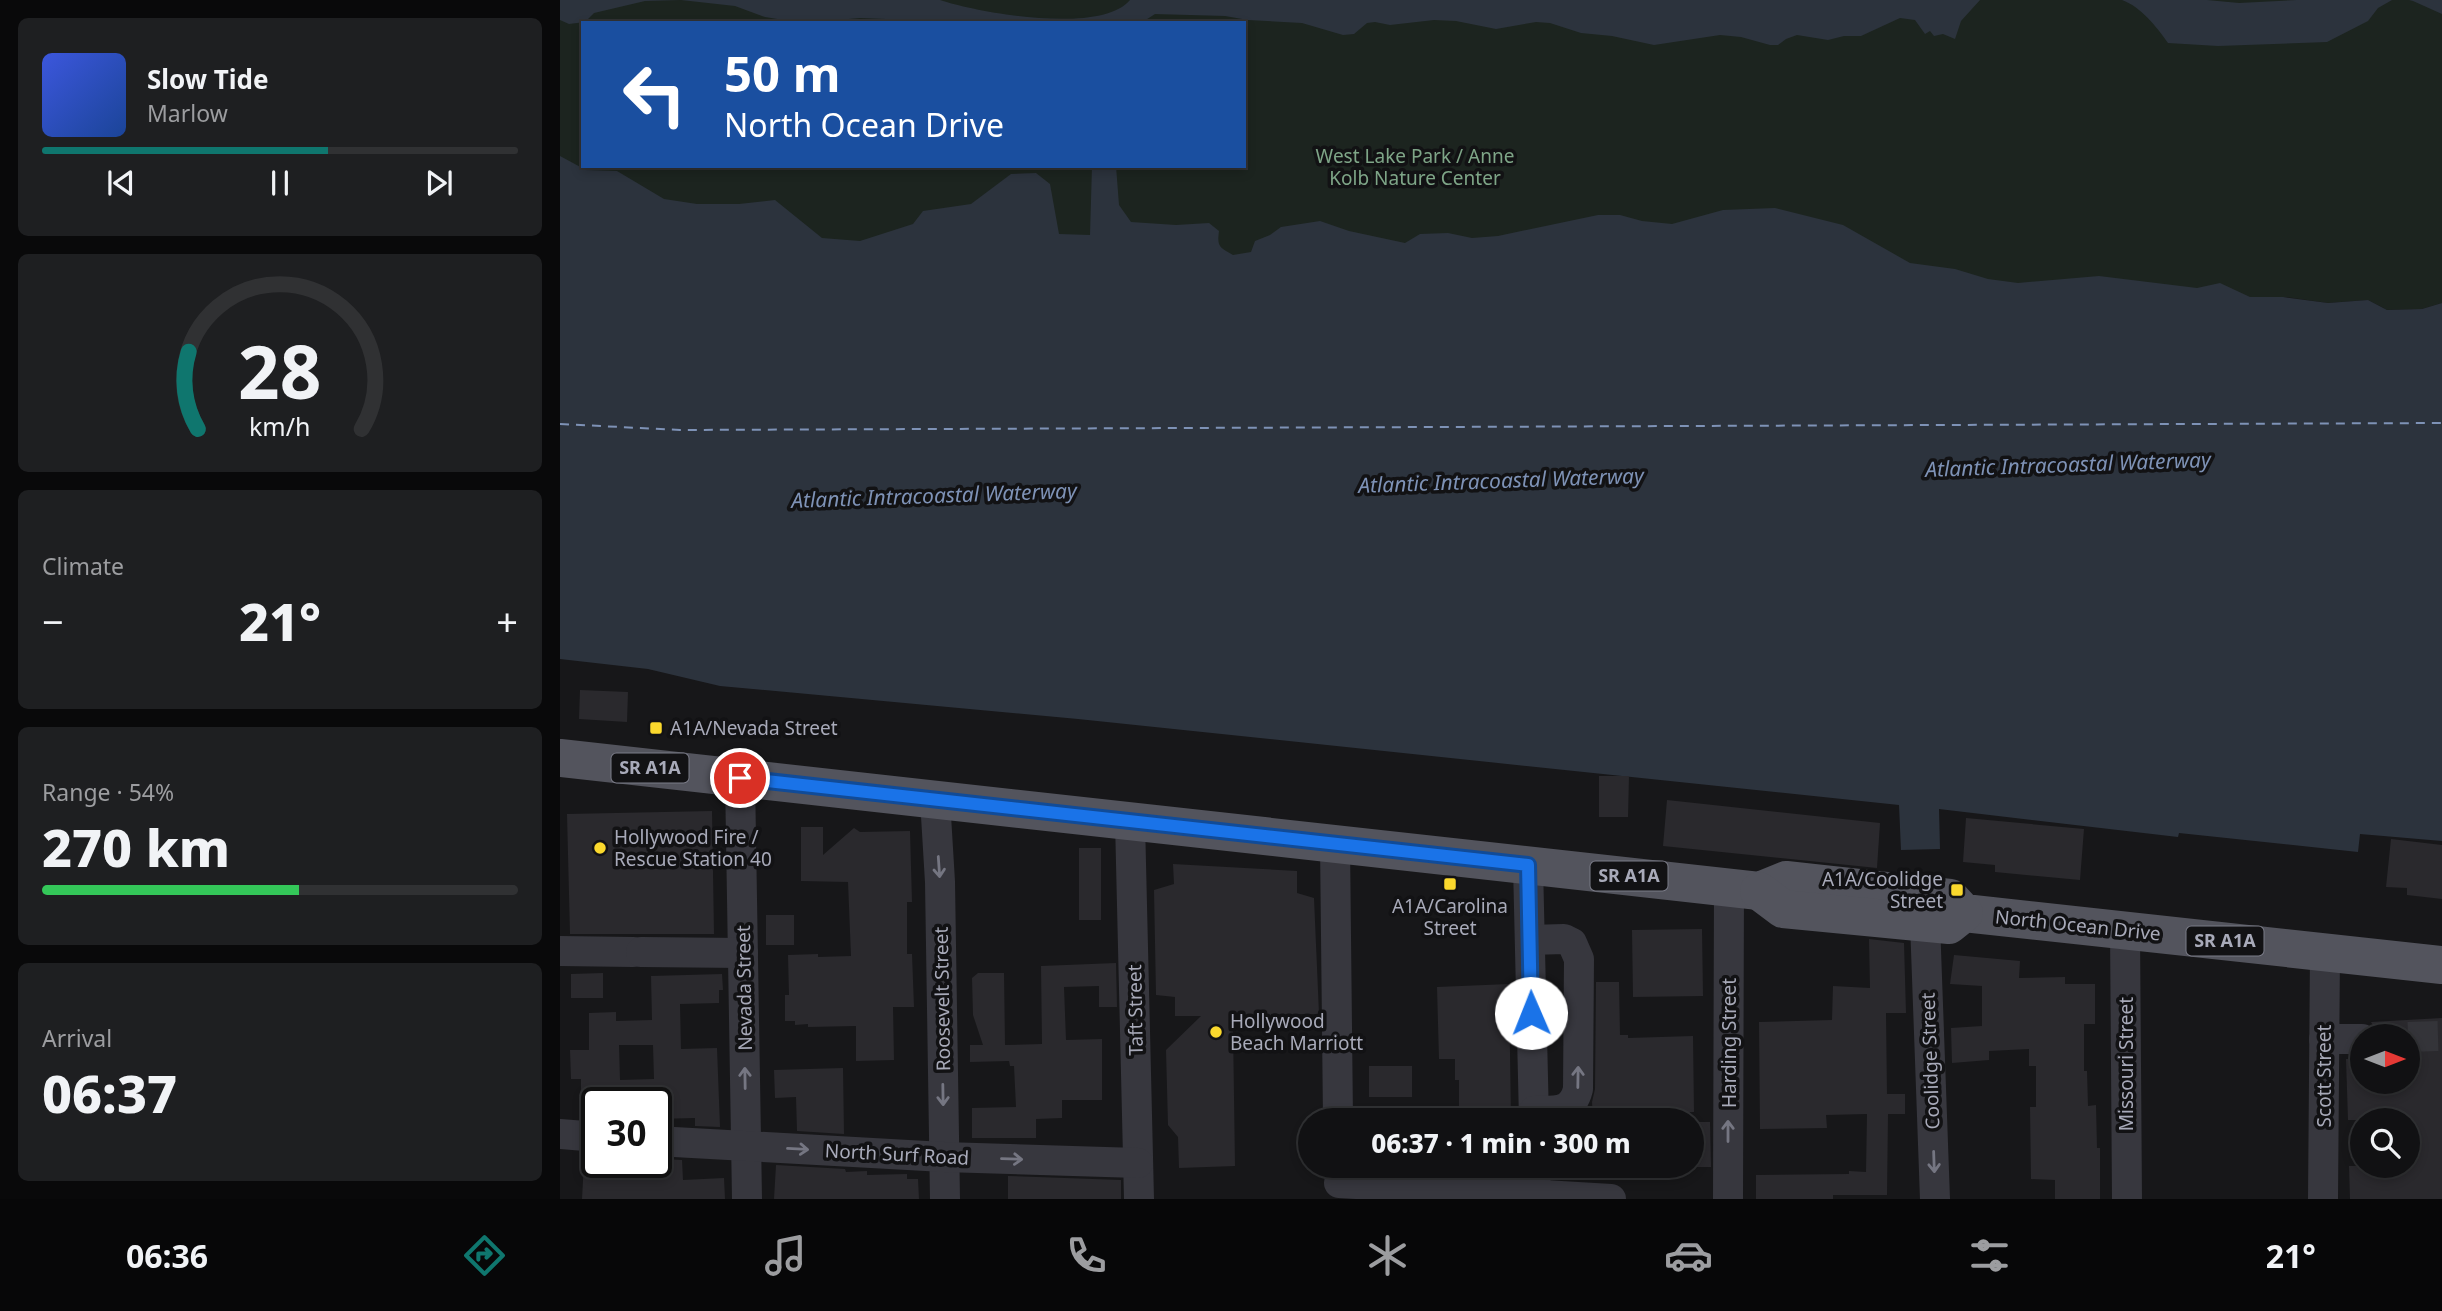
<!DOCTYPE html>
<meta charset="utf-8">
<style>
body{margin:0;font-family:"Noto Sans",sans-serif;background:#1e1f21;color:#f1f3f6;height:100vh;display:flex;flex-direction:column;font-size:26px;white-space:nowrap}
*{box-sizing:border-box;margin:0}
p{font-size:23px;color:#9c9da0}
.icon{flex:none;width:38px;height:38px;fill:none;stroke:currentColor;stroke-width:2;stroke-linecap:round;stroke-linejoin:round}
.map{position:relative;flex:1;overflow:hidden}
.side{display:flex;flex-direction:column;gap:18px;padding:18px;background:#09090a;width:560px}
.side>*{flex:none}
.banner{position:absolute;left:21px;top:21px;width:665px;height:147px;border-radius:0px;box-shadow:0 4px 10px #0003,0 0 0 2px #303133;background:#1a4fa0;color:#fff;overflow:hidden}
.needle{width:46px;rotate:90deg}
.controls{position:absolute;left:1790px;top:1024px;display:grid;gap:14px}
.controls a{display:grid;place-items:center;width:70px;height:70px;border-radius:50%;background:#111113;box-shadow:0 4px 10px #0003,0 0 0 2px #303133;font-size:35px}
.speed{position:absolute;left:21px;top:1087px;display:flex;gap:14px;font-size:35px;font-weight:700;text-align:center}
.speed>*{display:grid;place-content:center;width:91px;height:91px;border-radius:50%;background:#111113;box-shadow:0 4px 10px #0003,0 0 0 2px #303133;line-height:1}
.speed .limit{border:4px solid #111;border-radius:10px;background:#fff;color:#111}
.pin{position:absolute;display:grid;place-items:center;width:60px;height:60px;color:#fff;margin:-30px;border:4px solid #fff;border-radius:50%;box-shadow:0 2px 7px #0007}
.me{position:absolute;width:77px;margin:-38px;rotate:359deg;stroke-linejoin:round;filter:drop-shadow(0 0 5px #0008)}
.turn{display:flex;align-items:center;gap:24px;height:147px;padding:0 28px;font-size:32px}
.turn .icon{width:91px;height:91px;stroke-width:2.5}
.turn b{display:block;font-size:49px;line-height:60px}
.big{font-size:52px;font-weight:800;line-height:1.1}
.side .card{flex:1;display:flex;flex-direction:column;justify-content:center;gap:10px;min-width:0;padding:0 24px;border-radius:10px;background:#1e1f21}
.side .dial{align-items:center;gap:0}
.dial svg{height:182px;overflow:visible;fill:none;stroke:#303133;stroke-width:7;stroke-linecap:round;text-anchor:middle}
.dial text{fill:#f1f3f6;stroke:none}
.song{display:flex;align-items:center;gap:21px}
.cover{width:84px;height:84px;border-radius:10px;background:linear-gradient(135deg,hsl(230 70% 55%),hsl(220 70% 35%))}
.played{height:7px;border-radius:4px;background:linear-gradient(90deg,#0f766e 60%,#303133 60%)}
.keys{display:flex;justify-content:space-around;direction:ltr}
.heat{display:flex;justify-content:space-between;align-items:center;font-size:38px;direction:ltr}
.charge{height:10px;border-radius:5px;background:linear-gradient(90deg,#34c759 54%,#303133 0)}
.trip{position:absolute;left:738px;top:1108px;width:406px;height:70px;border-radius:35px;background:#111113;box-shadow:0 4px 10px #0003,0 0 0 2px #303133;font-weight:800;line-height:70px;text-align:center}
.tab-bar{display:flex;height:112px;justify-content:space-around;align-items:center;background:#070708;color:#9c9da0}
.tab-bar .icon{width:49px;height:49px}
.tab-bar .on{color:#0f766e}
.tab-bar b{font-size:32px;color:#f1f3f6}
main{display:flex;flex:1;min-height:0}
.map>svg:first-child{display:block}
</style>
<main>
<section class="side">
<div class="card">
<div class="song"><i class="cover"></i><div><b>Slow Tide</b><p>Marlow</p></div></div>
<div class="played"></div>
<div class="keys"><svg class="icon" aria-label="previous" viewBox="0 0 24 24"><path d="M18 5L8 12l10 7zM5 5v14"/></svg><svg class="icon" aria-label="pause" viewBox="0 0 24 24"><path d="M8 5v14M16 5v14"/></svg><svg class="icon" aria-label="next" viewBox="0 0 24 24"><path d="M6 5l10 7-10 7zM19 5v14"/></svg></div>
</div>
<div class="card dial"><svg viewBox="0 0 100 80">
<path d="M14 69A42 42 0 1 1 86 69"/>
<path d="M14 69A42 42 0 0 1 10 35" stroke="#0f766e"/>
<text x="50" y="56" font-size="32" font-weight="700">28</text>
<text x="50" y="72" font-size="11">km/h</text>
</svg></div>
<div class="card"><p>Climate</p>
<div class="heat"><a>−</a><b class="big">21°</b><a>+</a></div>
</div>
<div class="card"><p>Range · 54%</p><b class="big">270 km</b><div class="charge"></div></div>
<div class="card"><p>Arrival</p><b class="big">06:37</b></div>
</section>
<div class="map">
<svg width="1882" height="1199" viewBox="0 0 1882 1199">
<rect width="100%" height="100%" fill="#171719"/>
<path fill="#1c241f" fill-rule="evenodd" d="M0,0H1882V303L1862,309L1827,310L1808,300L1768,303L1726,297L591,345L0,297ZM23,23H684V166H23Z"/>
<g fill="#2c333d">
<path d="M0,0H380C419,13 541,35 570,0H1420L1401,21L1395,39L1383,34L1374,36L1370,31L1365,34L1355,20L1340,18L1301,36H1284L1268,40L1237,35L1226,39L1218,45H1210L1181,37L1160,35L1094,45L1052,36L1021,33L990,23L976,22L936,29L896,21L874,20L830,25L815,22L807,23L794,34L783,35L742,23L688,20L665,16L595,14L581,23H383L379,21L300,18L242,23L205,17L175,6L121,0L85,1L34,13L25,22L9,24L0,20Z"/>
<path d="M1562,0H1647L1679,3L1737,0H1832L1818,8L1808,21L1767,42L1658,46L1608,43C1596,26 1581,7 1562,0Z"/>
<path d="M1849,0H1882V14L1853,1Z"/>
<path d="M0,156L26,170L57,171L104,199L137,204H179L215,200L262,238L300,241L353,224L363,211L411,204L451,174L476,173L490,184L499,234L530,235L532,166H556L559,205L571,222L616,225L649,223L659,231C657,247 659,247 673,255L691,252L695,241L710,235L721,227L760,221L789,231L845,243L860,234L888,233L912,238L938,236L1038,215H1060L1082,221L1112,224L1163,210L1215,208L1283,225L1350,263L1395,269L1428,279L1458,283L1539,276L1637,288L1660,283L1690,297H1723L1768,303L1808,300L1827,310L1862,309L1882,303V841L1800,834L1798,852L1619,833L1618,837L1379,809L1380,849L1341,850L1339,805L518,719L160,686L88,669L0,659Z"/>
</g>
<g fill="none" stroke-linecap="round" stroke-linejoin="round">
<path stroke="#7e92b6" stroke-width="2" stroke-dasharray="9 7" stroke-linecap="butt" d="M0,424L120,430L1882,423"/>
</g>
<g fill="#2a292d" fill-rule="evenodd">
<path d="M20,690L68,692L67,722L19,719Z"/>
<path d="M1039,776H1069L1068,817H1039Z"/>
<path d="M1107,800L1320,823L1317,868L1103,846Z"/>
<path d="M152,811L154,934H10L7,814Z"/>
<path d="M1406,818L1524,829L1520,880L1435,872V865L1403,862Z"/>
<path d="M241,827H263V855L294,828L300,832L350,831L352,902H347V954H352L354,1007H333L334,1060L296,1061V1026L248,1027V1024L235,1025V1021H225V995H229L228,955L258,954V957L291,956L288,882L241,881Z"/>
<path d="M1831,839L1882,845V899L1847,895V888L1826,887Z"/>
<rect x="519" y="848" width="22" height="72"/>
<path d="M613,864L737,871V893L754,898L759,1014H739V1026L673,1027L675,1166L619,1168L618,1137L608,1125L606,1050L641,1016H615V997L596,995L594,890L614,884Z"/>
<rect x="206" y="915" width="28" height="30"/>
<path d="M1142,929L1143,996L1073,997L1072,930Z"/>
<path d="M1309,939L1344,943L1346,1013H1326L1327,1094H1345V1114H1328L1327,1195H1273V1199H1196V1175L1289,1174V1171L1306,1172L1307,1114L1266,1115L1267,1128L1200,1129L1199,1022L1272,1020L1273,986L1310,988Z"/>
<path d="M1394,955L1460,961L1459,978L1505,977V984H1535V1024H1524V1071H1527L1528,1106L1536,1105L1537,1148H1540V1199H1495V1180L1471,1179L1470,1107H1476V1066H1469V1049L1429,1051V1060L1392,1063L1391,1028L1422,1026V986L1390,984Z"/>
<path d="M556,963L557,1007H539V986L504,987L506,1040L542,1039V1100H502V1118L476,1119V1138H412V1108L456,1107L454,1066H450L449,1061L410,1062V1045H423L413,1015L412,978L418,973H444L445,1045L482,1044L481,966Z"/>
<path d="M43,973V998H11V974Z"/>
<path d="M162,974L163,990H159V1003L120,1004L121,1049L157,1048L160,1127L135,1126V1118L96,1119V1102H93V1097L53,1098L54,1102H21V1079H11L10,1050H29V1013L56,1012V1021L92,1020L91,976ZM59,1045H93L94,1079L60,1080Z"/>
<path d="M1036,982H1059L1060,1035H1068V1038L1133,1036L1134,1112L1070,1114V1120H1033L1032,1102L1035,1089Z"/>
<path d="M949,984L951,1120H909V1106H899V1080H895V1059H879L877,987Z"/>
<path d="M1882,1018V1199H1790L1789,1166H1848V1120H1788L1786,1059H1802V1082H1848V1036H1819L1811,1022Z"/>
<rect x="809" y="1066" width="43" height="31"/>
<path d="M283,1068L284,1134L237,1131L236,1097L215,1098L214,1070Z"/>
<path d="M1132,1122H1150L1151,1167H1132Z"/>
<path d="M104,1159L122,1160L123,1180L164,1178L165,1199H22L24,1162L104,1166Z"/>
<path d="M216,1165L285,1169L286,1172L307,1171V1175L347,1174V1179H358L359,1199H214Z"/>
<path d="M448,1176L561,1180V1199H448Z"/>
</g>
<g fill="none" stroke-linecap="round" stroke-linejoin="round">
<path stroke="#343439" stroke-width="30" stroke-dasharray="30 15" stroke-linecap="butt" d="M1848,1037L1882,1036"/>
<g stroke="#37373e" stroke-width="30">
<path d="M180,778L187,1199"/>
<path d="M375,799L380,882L385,1199"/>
<path d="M570,821L579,1199"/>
<path d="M775,843L778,1120"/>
<path d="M968,865L974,1120"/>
<path d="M1365,922L1375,1199"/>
<path d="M1565,929L1567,1199"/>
<path d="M970,940L1004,939L1012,943L1019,959L1018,1089C1012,1114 995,1110 974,1111"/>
<path d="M0,951L73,952"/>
<path d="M81,952L183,953"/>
<path d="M1764,1039H1802"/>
<path d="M0,1134L37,1137"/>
<path d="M96,1141L384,1157L578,1163"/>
<path d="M975,1166L976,1199"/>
<path d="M779,1183L1051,1199"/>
<path d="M1168,1199L1169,887"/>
<path d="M1763,1199L1765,952"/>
</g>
<g stroke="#53545d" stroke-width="38">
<path d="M0,758L1199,891L1226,880L1390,898L1404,913L1882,965"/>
<path d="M1199,891L1223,909L1389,925L1404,913"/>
</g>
</g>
<defs><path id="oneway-shaft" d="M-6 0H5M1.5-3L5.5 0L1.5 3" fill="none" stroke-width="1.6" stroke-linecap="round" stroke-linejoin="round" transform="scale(1.75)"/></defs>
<g stroke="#757682">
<use href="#oneway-shaft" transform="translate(379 867) rotate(86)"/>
<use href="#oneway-shaft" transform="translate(1018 1077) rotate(-89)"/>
<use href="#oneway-shaft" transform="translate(185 1078) rotate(-91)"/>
<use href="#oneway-shaft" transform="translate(383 1095) rotate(89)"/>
<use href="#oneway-shaft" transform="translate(1168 1131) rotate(-90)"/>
<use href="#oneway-shaft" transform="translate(238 1149) rotate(3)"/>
<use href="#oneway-shaft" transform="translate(452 1159) rotate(2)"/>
<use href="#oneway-shaft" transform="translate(1374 1162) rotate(88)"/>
</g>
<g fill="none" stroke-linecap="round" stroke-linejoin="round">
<g stroke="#114b97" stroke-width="18">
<path id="route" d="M180,778L968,865L971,1013"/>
</g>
<use href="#route" stroke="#1a73e8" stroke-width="12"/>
</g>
<g fill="#fad82d" stroke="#121214" stroke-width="2.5">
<rect x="89" y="721" width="14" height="14" rx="3.5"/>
<circle cx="40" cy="848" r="7"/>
<rect x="883" y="877" width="14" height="14" rx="3.5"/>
<rect x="1390" y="883" width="14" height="14" rx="3.5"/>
<circle cx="656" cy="1032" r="7"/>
</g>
<g text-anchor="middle" stroke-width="7" stroke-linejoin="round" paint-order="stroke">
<g fill="#121214" stroke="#7b7c88" stroke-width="2">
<rect x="51.5" y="753.5" width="77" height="29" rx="5"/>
<rect x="1030.5" y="861.5" width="77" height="29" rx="5"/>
<rect x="1626.5" y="926.5" width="77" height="29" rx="5"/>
</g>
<g font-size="18" font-weight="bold" fill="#a8aab9">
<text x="90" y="774">SR A1A</text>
<text x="1069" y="882">SR A1A</text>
<text x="1665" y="947">SR A1A</text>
</g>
<g font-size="19" fill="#7ea587" stroke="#121214">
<text x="855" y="163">West Lake Park / Anne<tspan x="855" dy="22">Kolb Nature Center</tspan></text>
</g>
<g font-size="19" fill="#a8aab9" stroke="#121214" text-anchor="start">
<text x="110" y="735">A1A/Nevada Street</text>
<text x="54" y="844">Hollywood Fire /<tspan x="54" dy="22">Rescue Station 40</tspan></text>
<text x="1383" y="886" text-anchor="end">A1A/Coolidge<tspan x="1383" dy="22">Street</tspan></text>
<text x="890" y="913" text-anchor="middle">A1A/Carolina<tspan x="890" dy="22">Street</tspan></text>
<text x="670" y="1028">Hollywood<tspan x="670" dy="22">Beach Marriott</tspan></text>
</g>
<g font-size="19" fill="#a8aab9" stroke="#121214">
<text transform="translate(1518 925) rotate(6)" y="7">North Ocean Drive</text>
<text transform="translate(184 988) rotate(-91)" y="7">Nevada Street</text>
<text transform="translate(382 999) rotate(-91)" y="7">Roosevelt Street</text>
<text transform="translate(575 1010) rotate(-91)" y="7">Taft Street</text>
<text transform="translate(1169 1043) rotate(-90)" y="7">Harding Street</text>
<text transform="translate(1370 1061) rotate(-92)" y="7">Coolidge Street</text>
<text transform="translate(1566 1064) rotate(-90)" y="7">Missouri Street</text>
<text transform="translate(1764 1076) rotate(-90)" y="7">Scott Street</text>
<text transform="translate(337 1154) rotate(3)" y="7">North Surf Road</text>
</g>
<g font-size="21" font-style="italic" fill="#7e92b6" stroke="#121214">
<text transform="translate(1508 465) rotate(-2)" y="7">Atlantic Intracoastal Waterway</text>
<text transform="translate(941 481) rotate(-2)" y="7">Atlantic Intracoastal Waterway</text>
<text transform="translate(374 496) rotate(-2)" y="7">Atlantic Intracoastal Waterway</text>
</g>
</g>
</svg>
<div class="controls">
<a><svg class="needle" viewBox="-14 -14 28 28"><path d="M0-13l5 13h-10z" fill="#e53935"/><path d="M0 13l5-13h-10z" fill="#9c9da0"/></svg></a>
<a><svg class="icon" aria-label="search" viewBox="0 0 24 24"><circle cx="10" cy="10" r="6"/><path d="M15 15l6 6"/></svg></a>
</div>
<div class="speed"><div class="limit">30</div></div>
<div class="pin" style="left:180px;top:778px;background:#d93025"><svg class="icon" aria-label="arrive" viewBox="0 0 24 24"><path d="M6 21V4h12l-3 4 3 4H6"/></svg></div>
<svg class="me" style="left:971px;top:1013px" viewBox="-20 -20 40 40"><circle r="19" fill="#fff"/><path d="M0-13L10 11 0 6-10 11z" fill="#1a73e8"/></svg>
<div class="trip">06:37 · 1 min · 300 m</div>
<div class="banner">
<div class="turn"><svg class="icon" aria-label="left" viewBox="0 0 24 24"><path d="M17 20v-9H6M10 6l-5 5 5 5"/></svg><div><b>50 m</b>North Ocean Drive</div></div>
</div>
</div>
</main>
<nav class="tab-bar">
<b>06:36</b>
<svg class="icon on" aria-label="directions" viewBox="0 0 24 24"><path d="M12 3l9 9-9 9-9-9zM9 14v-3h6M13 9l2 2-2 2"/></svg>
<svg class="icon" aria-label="music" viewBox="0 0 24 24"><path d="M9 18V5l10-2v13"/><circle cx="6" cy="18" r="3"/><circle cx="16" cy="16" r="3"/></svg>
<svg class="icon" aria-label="phone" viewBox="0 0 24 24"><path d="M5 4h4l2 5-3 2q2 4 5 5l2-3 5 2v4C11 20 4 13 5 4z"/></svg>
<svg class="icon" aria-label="climate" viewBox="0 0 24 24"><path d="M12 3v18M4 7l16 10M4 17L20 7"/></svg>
<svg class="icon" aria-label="car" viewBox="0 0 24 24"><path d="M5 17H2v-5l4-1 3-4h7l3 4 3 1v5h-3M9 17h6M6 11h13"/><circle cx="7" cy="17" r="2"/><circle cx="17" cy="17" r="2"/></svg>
<svg class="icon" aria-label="filters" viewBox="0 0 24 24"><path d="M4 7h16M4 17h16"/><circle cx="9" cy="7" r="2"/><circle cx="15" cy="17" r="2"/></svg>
<b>21°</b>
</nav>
